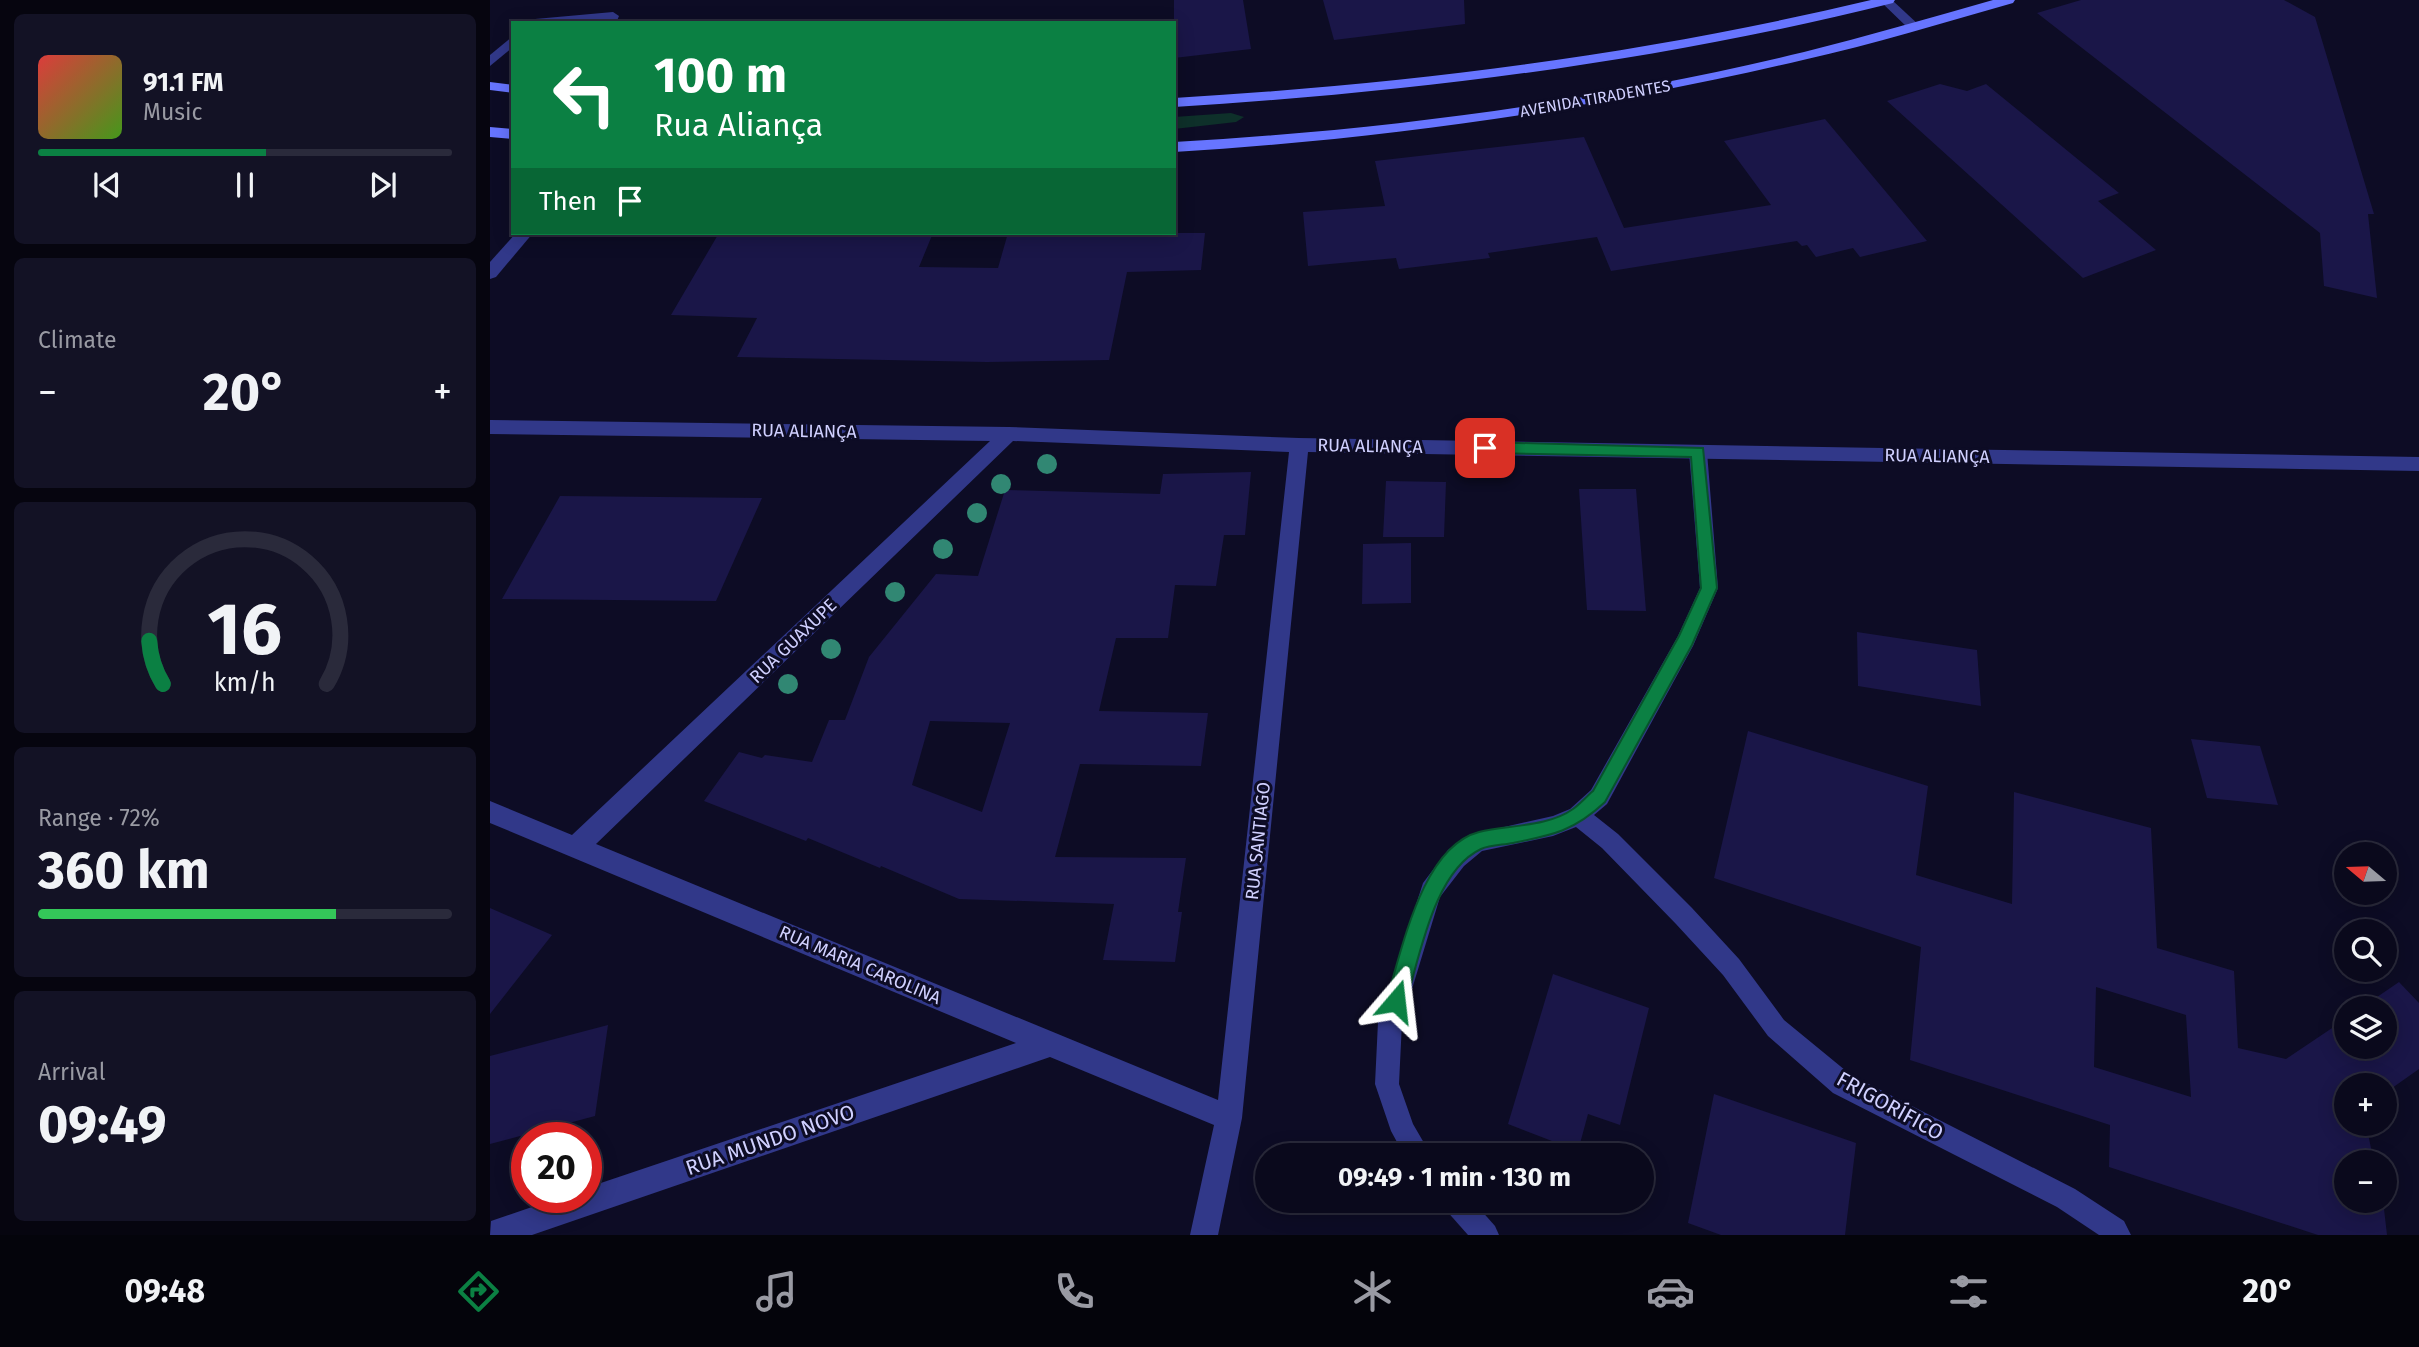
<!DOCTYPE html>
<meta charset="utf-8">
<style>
body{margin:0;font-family:"Fira Sans",sans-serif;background:#131225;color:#f1f3f6;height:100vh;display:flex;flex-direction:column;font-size:26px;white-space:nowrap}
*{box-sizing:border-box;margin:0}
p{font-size:23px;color:#999aa3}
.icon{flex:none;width:38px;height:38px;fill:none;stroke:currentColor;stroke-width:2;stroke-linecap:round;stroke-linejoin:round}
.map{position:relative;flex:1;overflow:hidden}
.side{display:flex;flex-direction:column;gap:14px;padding:14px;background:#06050f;width:490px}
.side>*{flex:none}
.banner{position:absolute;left:21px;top:21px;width:665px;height:214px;border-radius:0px;box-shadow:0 4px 18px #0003,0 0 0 2px #2a2a3b;background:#0b8043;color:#fff;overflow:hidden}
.needle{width:46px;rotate:289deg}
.controls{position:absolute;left:1844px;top:842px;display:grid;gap:14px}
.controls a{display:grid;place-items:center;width:63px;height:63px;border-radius:50%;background:#0a091c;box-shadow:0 4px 18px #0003,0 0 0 2px #2a2a3b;font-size:35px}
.speed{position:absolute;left:21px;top:1122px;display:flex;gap:14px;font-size:35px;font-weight:700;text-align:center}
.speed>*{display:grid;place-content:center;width:91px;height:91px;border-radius:50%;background:#0a091c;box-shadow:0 4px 18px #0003,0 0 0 2px #2a2a3b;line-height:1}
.speed .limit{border:10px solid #d22;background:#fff;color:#111}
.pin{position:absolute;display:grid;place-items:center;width:60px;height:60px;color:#fff;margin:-30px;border-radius:14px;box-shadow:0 4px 10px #0006}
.me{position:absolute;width:77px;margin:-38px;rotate:17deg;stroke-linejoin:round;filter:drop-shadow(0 0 5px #0008)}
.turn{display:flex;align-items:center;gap:24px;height:147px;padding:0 28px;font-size:32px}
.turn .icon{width:91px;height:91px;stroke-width:2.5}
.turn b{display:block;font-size:49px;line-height:60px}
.then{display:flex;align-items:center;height:66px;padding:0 28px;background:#0003;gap:14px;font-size:26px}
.big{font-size:52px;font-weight:700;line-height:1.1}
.side .tile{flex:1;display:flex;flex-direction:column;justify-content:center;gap:10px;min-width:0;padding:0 24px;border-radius:10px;background:#131225}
.side .dial{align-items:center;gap:0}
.dial svg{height:182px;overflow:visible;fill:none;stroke:#2a2a3b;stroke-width:7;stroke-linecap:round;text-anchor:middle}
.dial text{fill:#f1f3f6;stroke:none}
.song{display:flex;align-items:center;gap:21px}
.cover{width:84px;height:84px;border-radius:10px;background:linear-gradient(135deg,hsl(0 70% 55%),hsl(100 70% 35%))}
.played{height:7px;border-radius:4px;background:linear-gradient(90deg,#0b8043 55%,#2a2a3b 55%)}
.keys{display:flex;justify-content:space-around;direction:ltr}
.heat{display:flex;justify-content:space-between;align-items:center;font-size:38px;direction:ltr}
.charge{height:10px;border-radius:5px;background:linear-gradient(90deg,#34c759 72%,#2a2a3b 0)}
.trip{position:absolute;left:765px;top:1143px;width:399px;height:70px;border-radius:35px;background:#0a091c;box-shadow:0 4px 18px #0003,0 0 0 2px #2a2a3b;font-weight:700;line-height:70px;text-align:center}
.tabs{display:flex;height:112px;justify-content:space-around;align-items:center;background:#04040b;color:#999aa3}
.tabs .icon{width:49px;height:49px}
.tabs .on{color:#0b8043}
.tabs b{font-size:32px;color:#f1f3f6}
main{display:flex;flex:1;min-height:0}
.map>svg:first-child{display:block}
</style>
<main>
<section class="side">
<div class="tile">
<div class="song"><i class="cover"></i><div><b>91.1 FM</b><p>Music</p></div></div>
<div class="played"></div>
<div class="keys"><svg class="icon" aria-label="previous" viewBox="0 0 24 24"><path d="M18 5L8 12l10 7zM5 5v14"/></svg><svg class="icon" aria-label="pause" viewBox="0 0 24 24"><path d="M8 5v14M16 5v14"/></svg><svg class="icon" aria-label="next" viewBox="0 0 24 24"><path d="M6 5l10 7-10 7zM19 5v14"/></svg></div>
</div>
<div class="tile"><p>Climate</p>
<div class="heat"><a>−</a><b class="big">20°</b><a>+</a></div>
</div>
<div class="tile dial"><svg viewBox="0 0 100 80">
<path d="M14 69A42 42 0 1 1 86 69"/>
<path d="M14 69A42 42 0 0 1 8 50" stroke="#0b8043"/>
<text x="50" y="56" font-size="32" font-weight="700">16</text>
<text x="50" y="72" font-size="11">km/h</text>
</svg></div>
<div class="tile"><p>Range · 72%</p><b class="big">360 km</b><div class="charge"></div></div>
<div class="tile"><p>Arrival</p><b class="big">09:49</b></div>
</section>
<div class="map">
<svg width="1929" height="1235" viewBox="0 0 1929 1235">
<rect width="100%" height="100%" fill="#0d0c25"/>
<path fill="#0e302a" d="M741,113L754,117L746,122L684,129V117Z"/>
<g fill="#1a1648" fill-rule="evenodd">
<path d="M684,0H753L761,49L684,58Z"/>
<path d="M833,0H974L975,24L844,40Z"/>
<path d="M1591,0H1794L1825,17L1884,214H1878L1887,298L1834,286L1830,233L1547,13Z"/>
<path d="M1450,84L1477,91L1496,84L1629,193L1608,201L1666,250L1593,278L1397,101Z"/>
<path d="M1335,119L1437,241L1370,257L1363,248L1326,257L1317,245L1312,246L1307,241L1121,271L1107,237L998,253L1000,258L909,269L906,258L818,266L813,212L895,206L885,161L1094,137L1134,228L1281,205L1234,141Z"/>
<path d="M229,233H443L429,267L508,268L518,233H715L711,270L637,272L619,360L497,362L247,357L267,318L181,315Z"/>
<path d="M761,472L755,535H734L726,586L685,585L678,638H626L609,711L718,713L711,766L590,764L565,857L696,858L688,912H692L685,962L613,960L624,904L469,899L391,866L390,868L318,838L316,841L214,801L249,752L272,758L275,755L322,762L339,720H355L379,657L446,574L488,576L515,490L670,494L673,474ZM440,721L520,723L492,812L422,785Z"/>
<path d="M896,481L956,482L954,537H893Z"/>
<path d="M1089,489H1146L1156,611L1097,610Z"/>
<path d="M70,496L272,498L226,601L12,599Z"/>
<path d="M921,543V603L872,604L873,544Z"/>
<path d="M1367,632L1487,650L1491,706L1368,686Z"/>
<path d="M1258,731L1438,786L1426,875L1522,904L1524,792L1661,828L1667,948L1744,971L1748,1048L1796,1059L1857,1018V1046H1895V1008H1871L1909,982L1929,1003V1069L1895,1093V1085H1857V1124H1876L1882,1153L1888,1155L1889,1162H1857V1200H1893L1897,1235H1828L1619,1167L1620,1125L1420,1060L1431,947L1224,878ZM1606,987L1696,1015L1701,1097L1604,1067Z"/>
<path d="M1701,739L1770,746L1788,805L1717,798Z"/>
<path d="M0,908L62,935L0,1014Z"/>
<path d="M1063,974L1159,1008L1130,1125L1098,1114L1088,1151L1018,1124Z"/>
<path d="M118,1025L105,1116L0,1144V1056Z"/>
<path d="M1224,1094L1366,1143L1355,1235H1231L1198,1223Z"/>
</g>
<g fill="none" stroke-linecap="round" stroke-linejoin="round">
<g fill="#313889" fill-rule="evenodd">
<path d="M1389,0H1402L1430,26L1429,29H1419Z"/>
<path d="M123,12L129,16L126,23H114L115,21L39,23L45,19Z"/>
<path d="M23,36V47L0,66V55Z"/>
<path d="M1208,445L1214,447L1217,452L1228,588L1203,646L1117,804L1104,815L1128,834L1202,908L1249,959L1294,1020L1361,1075L1585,1189L1634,1221L1641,1235H1609L1567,1207L1343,1093L1278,1036L1233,975L1186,924L1112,848L1086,827L1063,836L992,851L974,866L950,897L912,1022L909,1084L923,1124L941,1155H914L901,1131L885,1084L888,1022L933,883L958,850L979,835L1063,816L1080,809L1101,790L1188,636L1210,588L1199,452L1202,447Z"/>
<path d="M951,1200H982L1005,1226L1009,1235H978L955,1209Z"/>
</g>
<g fill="#313889" fill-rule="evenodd">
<path d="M26,233H43L6,277L0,279V262Z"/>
<path d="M0,420L519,427L809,438L1929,457V471L818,452L752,1118L728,1235H700L724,1125L560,1057L42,1235H0L1,1221L71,1197H96V1188L526,1043L0,823V801L82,835L500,441L0,434ZM523,441L799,452L728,1100L106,844Z"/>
</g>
<g fill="#6775ff" fill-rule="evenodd">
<path d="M1381,0H1405L1403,3C1166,62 927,92 684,107V98C920,84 1151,55 1381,0Z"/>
<path d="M1503,0H1525L1523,3C1453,23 1384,44 1313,60C1106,109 897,139 684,152V142C896,130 1107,102 1314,52C1377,36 1440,18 1503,0Z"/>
<path d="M0,82L23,85V93L0,90Z"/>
<path d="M0,127L23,129V139L0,137Z"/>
</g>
</g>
<g fill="#318773">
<circle cx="557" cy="464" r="10"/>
<circle cx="511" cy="484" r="10"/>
<circle cx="487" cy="513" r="10"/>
<circle cx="453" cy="549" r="10"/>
<circle cx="405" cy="592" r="10"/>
<circle cx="341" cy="649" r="10"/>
<circle cx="298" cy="684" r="10"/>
</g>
<path fill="#0b8043" stroke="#07532c" stroke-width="2" d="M995,442L1213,448L1227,588L1202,645L1115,802C1084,831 1063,835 1023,843C1013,845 1000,845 991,849C944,871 930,956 916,1001L913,1008L906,1011L899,1008L896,1001C912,952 931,847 989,832C1018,825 1058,827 1083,809C1090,804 1096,797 1103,791L1189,636L1211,588L1201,457L995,453L988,448Z"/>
<g text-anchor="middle" stroke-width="6" stroke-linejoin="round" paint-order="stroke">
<g font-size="16" fill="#d0d0ff" stroke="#0d0c25">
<text transform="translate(1105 98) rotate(-10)" y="6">AVENIDA TIRADENTES</text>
</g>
<g font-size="18" fill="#d0d0ff" stroke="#0d0c25">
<text transform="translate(314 431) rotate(1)" y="6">RUA ALIANÇA</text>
<text transform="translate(880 446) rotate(1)" y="6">RUA ALIANÇA</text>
<text transform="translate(1447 456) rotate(1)" y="6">RUA ALIANÇA</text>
<text transform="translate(303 641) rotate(-44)" y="6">RUA GUAXUPE</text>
<text transform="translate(768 841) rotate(-84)" y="6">RUA SANTIAGO</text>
<text transform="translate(370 965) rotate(23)" y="6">RUA MARIA CAROLINA</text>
</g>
<g font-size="21" fill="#d0d0ff" stroke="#0d0c25">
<text transform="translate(1400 1106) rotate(29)" y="7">FRIGORÍFICO</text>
<text transform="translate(280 1140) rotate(-19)" y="7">RUA MUNDO NOVO</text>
</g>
</g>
</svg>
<div class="controls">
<a><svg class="needle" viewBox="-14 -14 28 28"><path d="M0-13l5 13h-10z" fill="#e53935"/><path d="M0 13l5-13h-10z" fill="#999aa3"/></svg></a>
<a><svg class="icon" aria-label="search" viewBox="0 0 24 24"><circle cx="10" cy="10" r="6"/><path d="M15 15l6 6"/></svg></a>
<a><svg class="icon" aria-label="layers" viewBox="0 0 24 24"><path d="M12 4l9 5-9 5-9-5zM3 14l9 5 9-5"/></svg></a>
<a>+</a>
<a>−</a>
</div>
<div class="speed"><div class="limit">20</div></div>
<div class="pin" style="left:995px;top:448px;background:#d93025"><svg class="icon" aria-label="arrive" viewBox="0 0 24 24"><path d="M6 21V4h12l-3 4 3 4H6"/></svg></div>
<svg class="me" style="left:906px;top:1001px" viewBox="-20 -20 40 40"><path d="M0-17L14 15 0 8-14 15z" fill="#0b8043" stroke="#fff" stroke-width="4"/></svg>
<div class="trip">09:49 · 1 min · 130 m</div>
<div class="banner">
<div class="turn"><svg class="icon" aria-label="left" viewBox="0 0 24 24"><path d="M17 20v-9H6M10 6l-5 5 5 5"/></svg><div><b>100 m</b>Rua Aliança</div></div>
<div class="then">Then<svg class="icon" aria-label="arrive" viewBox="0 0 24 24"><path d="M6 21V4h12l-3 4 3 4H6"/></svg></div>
</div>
</div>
</main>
<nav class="tabs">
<b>09:48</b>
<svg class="icon on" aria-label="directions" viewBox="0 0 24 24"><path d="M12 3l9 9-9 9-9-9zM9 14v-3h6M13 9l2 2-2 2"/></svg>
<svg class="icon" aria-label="music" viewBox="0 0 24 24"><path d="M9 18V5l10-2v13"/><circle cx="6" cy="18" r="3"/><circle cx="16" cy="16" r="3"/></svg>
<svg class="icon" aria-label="phone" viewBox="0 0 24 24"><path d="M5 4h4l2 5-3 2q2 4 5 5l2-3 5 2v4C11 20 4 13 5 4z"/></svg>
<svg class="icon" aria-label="climate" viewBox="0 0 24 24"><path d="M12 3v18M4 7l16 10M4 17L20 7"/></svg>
<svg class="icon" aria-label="car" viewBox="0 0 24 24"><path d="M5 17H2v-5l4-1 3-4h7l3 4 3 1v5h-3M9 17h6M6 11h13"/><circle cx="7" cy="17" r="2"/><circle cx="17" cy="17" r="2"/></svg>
<svg class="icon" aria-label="filters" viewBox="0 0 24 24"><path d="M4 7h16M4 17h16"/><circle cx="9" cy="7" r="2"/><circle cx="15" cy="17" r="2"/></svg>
<b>20°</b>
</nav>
